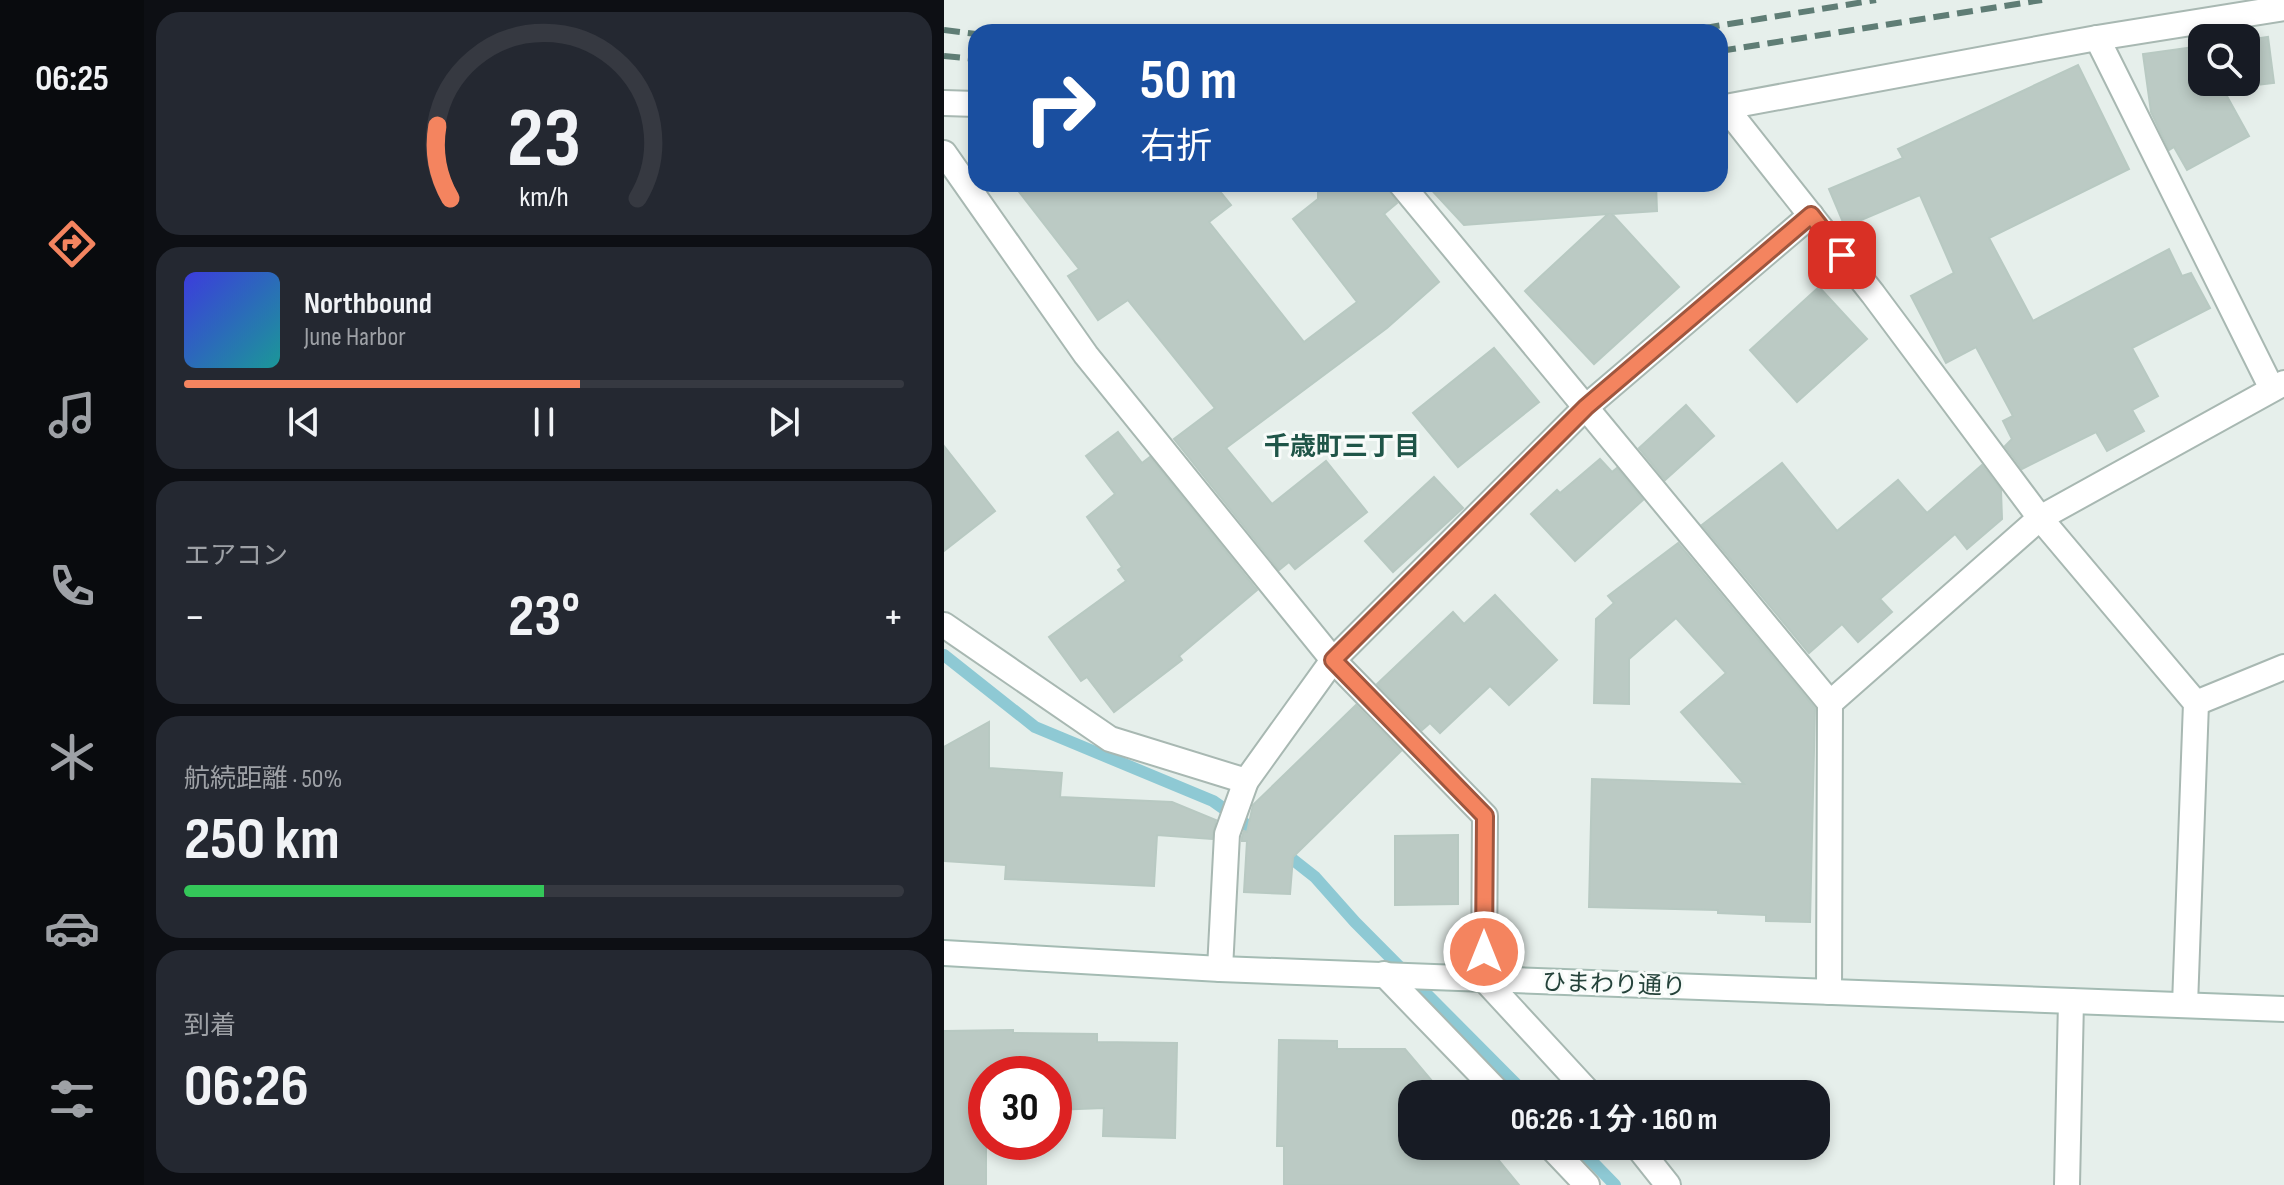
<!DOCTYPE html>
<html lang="ja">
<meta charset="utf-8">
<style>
body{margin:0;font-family:"Sofia Sans Condensed","Noto Sans JP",sans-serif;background:#242831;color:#f1f3f6;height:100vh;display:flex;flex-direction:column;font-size:30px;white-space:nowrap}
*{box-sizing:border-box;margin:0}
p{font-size:26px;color:#9ea1a6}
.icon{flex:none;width:44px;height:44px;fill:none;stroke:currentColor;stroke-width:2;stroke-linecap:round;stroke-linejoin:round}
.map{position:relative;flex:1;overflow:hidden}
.details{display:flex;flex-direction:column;gap:12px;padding:12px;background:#0d0f14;width:800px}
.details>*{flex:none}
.banner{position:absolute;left:24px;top:24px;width:760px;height:168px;border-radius:24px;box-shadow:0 4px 12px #0003;background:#1a4fa0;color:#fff;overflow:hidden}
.buttons{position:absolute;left:1244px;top:24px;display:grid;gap:16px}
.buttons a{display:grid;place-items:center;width:72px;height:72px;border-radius:16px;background:#171b24;box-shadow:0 4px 12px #0003;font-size:40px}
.speed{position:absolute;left:24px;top:1056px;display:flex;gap:16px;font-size:40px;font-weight:700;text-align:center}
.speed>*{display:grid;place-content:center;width:104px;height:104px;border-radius:50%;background:#171b24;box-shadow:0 4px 12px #0003;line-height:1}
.speed .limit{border:12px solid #d22;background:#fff;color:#111}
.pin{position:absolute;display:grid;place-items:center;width:68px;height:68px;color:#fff;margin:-34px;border-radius:16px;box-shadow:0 4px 12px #0006}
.me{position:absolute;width:88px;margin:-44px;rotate:0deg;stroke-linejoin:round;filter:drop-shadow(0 0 6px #0008)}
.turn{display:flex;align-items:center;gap:28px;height:168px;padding:0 40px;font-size:36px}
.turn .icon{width:104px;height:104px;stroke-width:2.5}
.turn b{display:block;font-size:56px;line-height:68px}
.big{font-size:60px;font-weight:700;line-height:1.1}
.details .card{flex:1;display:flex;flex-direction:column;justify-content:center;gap:12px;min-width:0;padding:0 28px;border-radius:24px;background:#242831}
.details .dial{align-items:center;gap:0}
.dial svg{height:208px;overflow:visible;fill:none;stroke:#363941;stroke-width:7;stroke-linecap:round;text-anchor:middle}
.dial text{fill:#f1f3f6;stroke:none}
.song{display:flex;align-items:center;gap:24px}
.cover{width:96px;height:96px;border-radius:12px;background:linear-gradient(135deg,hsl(240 70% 55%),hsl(180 70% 35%))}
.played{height:8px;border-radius:4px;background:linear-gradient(90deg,#f4845f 55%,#363941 55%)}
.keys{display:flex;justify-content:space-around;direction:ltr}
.heat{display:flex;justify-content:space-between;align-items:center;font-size:44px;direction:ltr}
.charge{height:12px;border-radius:6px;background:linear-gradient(90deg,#34c759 50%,#363941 0)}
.trip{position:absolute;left:454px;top:1080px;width:432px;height:80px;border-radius:24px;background:#171b24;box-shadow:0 4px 12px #0003;font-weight:700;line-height:80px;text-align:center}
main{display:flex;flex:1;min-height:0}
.tabs{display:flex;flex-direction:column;width:144px;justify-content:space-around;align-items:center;background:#090b0e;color:#9ea1a6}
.tabs .icon{width:56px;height:56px}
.tabs .selected{color:#f4845f}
.tabs b{font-size:36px;color:#f1f3f6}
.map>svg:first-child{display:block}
</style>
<main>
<nav class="tabs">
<b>06:25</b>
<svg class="icon selected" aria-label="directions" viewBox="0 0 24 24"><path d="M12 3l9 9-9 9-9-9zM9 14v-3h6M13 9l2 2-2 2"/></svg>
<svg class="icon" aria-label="music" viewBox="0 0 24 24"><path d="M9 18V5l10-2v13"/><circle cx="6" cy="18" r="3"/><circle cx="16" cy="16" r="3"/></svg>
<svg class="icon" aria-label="phone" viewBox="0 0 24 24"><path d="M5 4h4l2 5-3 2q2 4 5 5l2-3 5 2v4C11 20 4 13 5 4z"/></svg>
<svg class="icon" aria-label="climate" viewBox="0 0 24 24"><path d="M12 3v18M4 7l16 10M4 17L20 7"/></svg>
<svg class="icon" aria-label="car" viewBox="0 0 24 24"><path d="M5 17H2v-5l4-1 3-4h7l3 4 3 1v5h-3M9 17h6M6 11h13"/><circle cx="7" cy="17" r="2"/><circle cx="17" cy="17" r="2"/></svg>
<svg class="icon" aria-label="filters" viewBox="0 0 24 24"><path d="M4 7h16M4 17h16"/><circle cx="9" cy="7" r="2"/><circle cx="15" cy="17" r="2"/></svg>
</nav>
<section class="details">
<div class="card dial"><svg viewBox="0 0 100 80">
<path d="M14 69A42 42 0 1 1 86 69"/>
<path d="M14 69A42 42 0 0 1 9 41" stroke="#f4845f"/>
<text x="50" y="56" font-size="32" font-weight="700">23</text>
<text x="50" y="72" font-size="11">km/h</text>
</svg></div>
<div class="card">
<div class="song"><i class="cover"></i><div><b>Northbound</b><p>June Harbor</p></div></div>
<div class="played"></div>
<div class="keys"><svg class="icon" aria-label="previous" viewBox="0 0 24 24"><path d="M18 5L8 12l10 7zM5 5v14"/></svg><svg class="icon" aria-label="pause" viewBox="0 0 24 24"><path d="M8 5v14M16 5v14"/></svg><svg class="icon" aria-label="next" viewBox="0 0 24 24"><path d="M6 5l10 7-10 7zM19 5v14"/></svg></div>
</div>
<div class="card"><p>エアコン</p>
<div class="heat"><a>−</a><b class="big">23°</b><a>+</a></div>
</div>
<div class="card"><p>航続距離 · 50%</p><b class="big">250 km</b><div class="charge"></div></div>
<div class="card"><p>到着</p><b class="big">06:26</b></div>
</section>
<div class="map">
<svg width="1340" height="1185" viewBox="0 0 1340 1185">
<rect width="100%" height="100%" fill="#e6efeb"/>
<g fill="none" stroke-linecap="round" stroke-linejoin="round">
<g stroke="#8ec9d4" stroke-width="12">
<path d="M0,655L91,727L269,801L317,835"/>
<path d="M338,851L371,877L411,922L582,1094"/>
<path d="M633,1146L671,1185"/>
</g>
</g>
<g fill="#bbcac4" stroke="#b8c9c2" stroke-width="2">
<path d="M1324,37L1330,83L1279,89L1305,136L1243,170L1230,147L1225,150L1207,112L1199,54L1258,46V82H1302V40Z"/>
<path d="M1134,65L1185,169L1045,238L1089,321L1225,249L1238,276L1247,273L1266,308L1188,348L1214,396L1188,410L1200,431L1163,451L1152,432L1078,469L1061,446L1068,439L1059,421L1069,416L1032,347L1002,363L967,296L1010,273L976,195L901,227L885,189L959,158L954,149Z"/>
<path d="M69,184H270L287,205L265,222L360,342L413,302L349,219L374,199V184H442L453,203L440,214L495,282L443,328L282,448L328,504L382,461L423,512L351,569L345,562L335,570L230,439L271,408L184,300L154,320L124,276L135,269Z"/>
<path d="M482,184H712L713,211L668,214L735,287L650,364L581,291L664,214L520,225Z"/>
<path d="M875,287L923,339L853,402L806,350Z"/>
<path d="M550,348L595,402L514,467L469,413Z"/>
<path d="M742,405L770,436L721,480L695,448Z"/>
<path d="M174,432L198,463L206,457L313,590L235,656L238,660L170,712L143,677L137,681L105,637L182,581L174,570L178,567L143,517L171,494L142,456Z"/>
<path d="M0,446L51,511L0,551Z"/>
<path d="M656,459L668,472L673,468L699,500L631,561L587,514L613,490L616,493Z"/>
<path d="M838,463L893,531L954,480L983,513L1038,465L1057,490L1058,519L1023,549L1011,534L936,599L948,612L914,642L898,624L865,653L758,525Z"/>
<path d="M490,477L519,508L449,572L421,541Z"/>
<path d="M734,543L871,708L866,922L822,921V915L774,913V910L645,907L648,779L800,784L737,712L782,673L732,618L685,659V704L650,703L652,619L670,603L664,596Z"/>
<path d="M551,595L613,660L565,705L546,686L496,733L486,723L478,730L433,684L509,612L520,624Z"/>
<path d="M412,705L457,751L349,857L346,894L300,892L303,841H298V837L300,831L303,832L309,805Z"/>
<path d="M45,722V768L118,773L116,797L228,802L272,820L268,839L213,835L210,886L61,879L62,865L0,861V747Z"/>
<path d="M514,835V904L451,905V836Z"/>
<path d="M69,1030V1033L153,1034V1042L233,1043L231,1138L159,1136L160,1108L110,1110V1074H42V1185H0V1031Z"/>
<path d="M335,1040L393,1041V1049H461L499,1094H468V1146H543L575,1185H340V1146H333Z"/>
</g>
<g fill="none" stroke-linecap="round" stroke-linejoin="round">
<g stroke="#a8b8b2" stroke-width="28">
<g id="street">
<path d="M1153,38L1328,389"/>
<path d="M0,103L32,104"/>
<path d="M776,108L1153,38L1340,8"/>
<path d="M782,108L929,294L1096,518L1252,703L1241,1005"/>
<path d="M0,153L142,355L389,660L541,816L540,979L646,1094"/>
<path d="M457,184L886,703L885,992"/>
<path d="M0,625L166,739L302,781"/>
<path d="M886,703L1096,518L1340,383"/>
<path d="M1252,703L1340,667"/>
<path d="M276,969L283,834L302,781L389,660L642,407L867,215"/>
<path d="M440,974L556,1094"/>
<path d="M606,1146L643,1185"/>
<path d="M693,1146L724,1185"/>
<path d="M1123,1185L1127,1001"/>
</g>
</g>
<g stroke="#a4bbb3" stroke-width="28">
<path id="secondary" d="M0,953L276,969L1340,1009"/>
</g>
<use href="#street" stroke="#fff" stroke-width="24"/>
<use href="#secondary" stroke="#fff" stroke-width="24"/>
<g stroke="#5f7d75" stroke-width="6" stroke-dasharray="16 8" stroke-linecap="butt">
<path d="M0,30L32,34"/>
<path d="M736,32L932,0"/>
<path d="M776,51L1098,0"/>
<path d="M0,56L32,59"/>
</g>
</g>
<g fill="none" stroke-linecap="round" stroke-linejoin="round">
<g stroke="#9f563e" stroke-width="20">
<path id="route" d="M540,952L541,816L389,660L642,407L867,215L898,255"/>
</g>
<use href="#route" stroke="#f4845f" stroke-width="14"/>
</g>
<g text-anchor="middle" stroke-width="6" stroke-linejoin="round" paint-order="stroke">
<g font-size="24" fill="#24423a" stroke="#f7fbf9">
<text transform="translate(670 984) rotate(2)" y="8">ひまわり通り</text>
</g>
<g font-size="26" font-weight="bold" fill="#1f5548" stroke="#f7fbf9">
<text x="398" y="455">千歳町三丁目</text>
</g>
</g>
</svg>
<div class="buttons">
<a><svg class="icon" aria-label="search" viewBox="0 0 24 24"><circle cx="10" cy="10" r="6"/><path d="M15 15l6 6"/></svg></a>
</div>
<div class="speed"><div class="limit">30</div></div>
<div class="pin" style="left:898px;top:255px;background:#d93025"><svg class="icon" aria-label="arrive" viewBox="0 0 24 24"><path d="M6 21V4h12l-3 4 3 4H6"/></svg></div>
<svg class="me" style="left:540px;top:952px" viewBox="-20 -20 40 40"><circle r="17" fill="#f4845f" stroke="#fff" stroke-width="3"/><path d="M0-11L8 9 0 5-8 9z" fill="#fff"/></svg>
<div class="trip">06:26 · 1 分 · 160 m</div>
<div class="banner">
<div class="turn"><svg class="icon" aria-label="right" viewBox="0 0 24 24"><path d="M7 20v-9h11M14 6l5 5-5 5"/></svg><div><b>50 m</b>右折</div></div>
</div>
</div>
</main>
